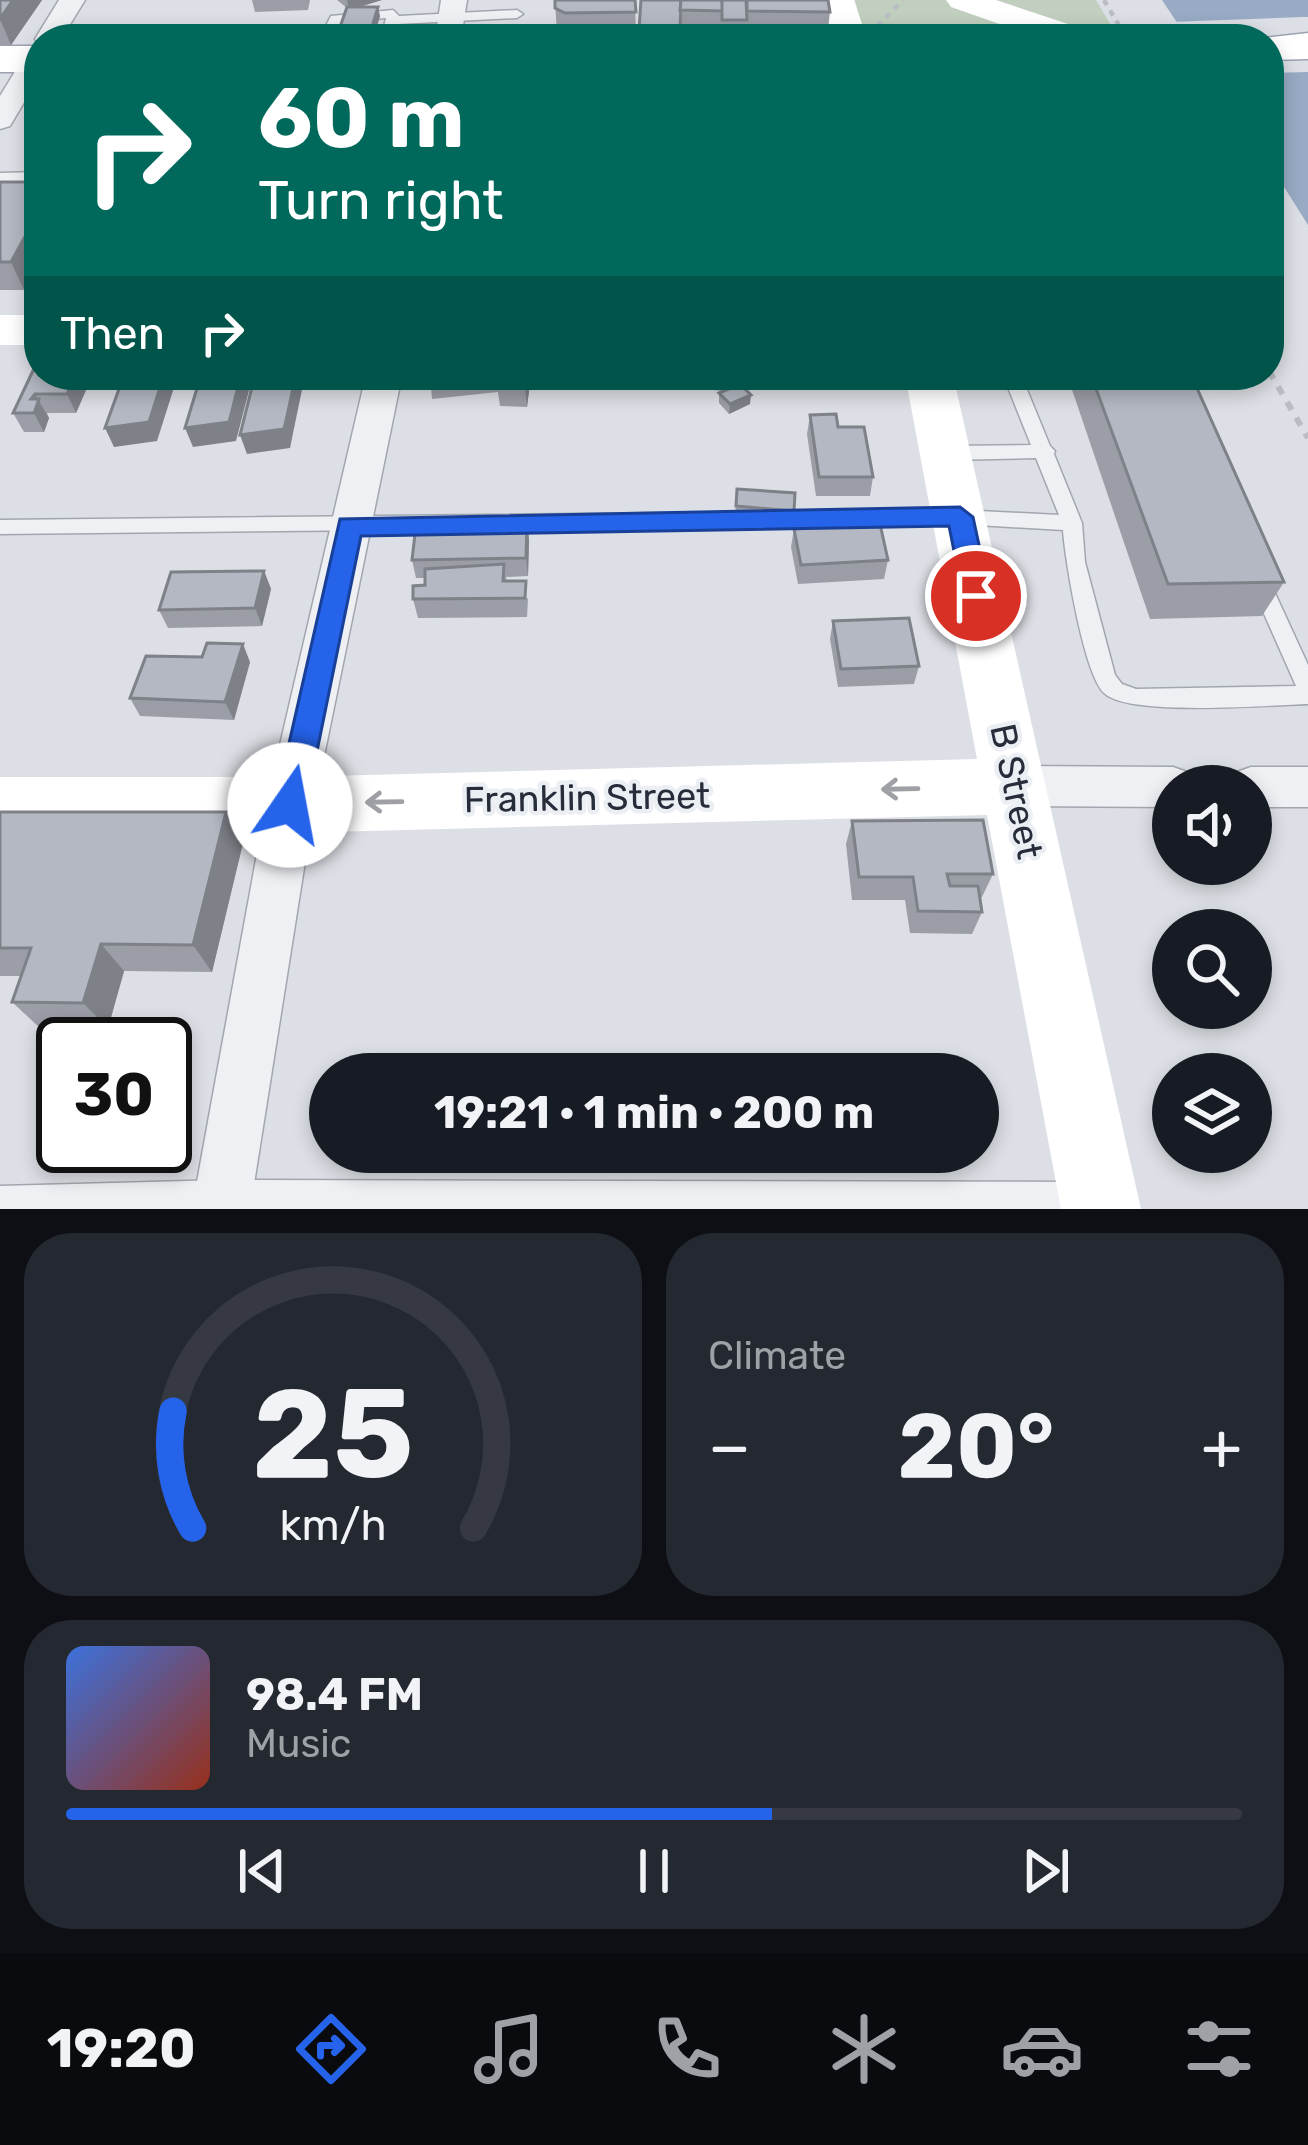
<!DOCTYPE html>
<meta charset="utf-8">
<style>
body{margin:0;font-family:Rubik,sans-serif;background:#242831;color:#f1f3f6;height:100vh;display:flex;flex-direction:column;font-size:45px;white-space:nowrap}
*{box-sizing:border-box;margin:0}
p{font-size:39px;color:#9ea1a6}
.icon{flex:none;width:66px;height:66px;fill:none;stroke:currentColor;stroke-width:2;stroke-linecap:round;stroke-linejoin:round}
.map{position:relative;height:1209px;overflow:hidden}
.panel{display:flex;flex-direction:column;gap:24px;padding:24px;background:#0d0f14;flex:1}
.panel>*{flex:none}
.hud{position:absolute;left:24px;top:24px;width:1260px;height:366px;border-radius:48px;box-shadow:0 6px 18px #0003;background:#00695c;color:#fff;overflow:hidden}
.controls{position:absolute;left:1152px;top:765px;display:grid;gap:24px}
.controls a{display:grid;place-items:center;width:120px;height:120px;border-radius:50%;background:#171b24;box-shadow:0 6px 18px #0003;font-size:60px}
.speed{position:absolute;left:36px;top:1017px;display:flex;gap:24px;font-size:60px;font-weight:700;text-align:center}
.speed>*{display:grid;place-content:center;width:156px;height:156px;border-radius:50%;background:#171b24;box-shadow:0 6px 18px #0003;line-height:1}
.speed .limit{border:6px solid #111;border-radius:18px;background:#fff;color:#111}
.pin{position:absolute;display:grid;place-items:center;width:102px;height:102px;color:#fff;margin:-51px;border:6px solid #fff;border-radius:50%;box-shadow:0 3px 12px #0007}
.me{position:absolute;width:132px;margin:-66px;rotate:12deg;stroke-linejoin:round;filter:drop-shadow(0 0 9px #0008)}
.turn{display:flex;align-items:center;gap:42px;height:252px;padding:0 36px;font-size:54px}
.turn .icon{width:156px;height:156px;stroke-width:2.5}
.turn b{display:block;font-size:84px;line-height:102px}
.then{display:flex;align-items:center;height:114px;padding:0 36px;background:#0003;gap:24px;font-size:45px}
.big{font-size:90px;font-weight:700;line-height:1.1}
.panel .widget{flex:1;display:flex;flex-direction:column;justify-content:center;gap:18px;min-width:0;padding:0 42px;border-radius:48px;background:#242831}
.panel .dial{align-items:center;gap:0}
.dial svg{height:312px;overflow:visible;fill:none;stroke:#363941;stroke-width:7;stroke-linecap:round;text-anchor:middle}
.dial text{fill:#f1f3f6;stroke:none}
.song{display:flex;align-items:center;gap:36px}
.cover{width:144px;height:144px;border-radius:18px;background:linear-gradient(135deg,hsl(220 70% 55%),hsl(10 70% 35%))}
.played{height:12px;border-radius:6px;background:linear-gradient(90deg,#2563eb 60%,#363941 60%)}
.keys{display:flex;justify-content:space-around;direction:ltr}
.heat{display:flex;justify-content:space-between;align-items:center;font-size:66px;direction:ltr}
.panel .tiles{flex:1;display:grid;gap:24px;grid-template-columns:1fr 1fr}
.widget:last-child{grid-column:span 2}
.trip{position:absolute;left:309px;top:1053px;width:690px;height:120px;border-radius:60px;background:#171b24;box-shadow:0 6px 18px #0003;font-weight:700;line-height:120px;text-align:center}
.menu{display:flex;height:192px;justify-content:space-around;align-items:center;background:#090b0e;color:#9ea1a6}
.menu .icon{width:84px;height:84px}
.menu .selected{color:#2563eb}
.menu b{font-size:54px;color:#f1f3f6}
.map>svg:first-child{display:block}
</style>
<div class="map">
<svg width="1308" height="1209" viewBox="0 0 1308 1209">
<rect width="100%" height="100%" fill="#dcdfe5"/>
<path fill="#c0cfbe" d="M855,0H1096L1119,39H865Z"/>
<path fill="#98aac4" d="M1162,0H1308V225L1269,163V39H1188Z"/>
<path fill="#dcdfe5" d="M1302,17H1308V72L1269,73V39H1181L1169,22Z"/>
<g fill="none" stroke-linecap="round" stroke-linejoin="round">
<g stroke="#a2a6ae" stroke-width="3">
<g id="lane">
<path d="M393,10L399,16L517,10L523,14L517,18L398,24L395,39H381L386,18L341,22L333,39H319L331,16Z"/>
<path d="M39,172V182L0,183V173Z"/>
<path d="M1003,375H1021L1050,446L1055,451L1054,454L1082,523L1085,562L1115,675L1122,684L1136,689L1296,686L1249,580L1259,572L1269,580L1308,665V704C1268,705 1128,717 1104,693C1084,674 1065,560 1063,530L960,524L0,534V520L960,510L1059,515L1036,458L947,460L938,453L947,446L1031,445Z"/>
<path d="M224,1180L1085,1182L1095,1187L1100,1197L1091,1209H0V1186Z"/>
</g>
</g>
<g stroke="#a2a6ae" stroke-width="3">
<g id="street">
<path d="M59,0H85L61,39H39V45L35,39Z"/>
<path d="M441,0H467L461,39H435Z"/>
<path d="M39,45V77L10,126L0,129V96L30,47Z"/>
<path d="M366,375H402L314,805L250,1209H192L266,805Z"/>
<path d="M1017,766L1173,767L1190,773L1196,786H1173V807L1017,806L1000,800L993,786L1000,772Z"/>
<path d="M1251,767H1308V807H1251V786H1228L1234,773Z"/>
</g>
</g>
<g stroke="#9ca2b0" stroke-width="3">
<g id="primary">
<path d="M1308,33V59L1269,60V39H1254Z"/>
<rect x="0" y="46" width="39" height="26"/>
</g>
</g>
<g stroke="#babdc4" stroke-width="4.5" stroke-dasharray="6 6" stroke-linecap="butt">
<path d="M1104,0L1127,39"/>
<path d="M877,26L903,0"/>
</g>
<path stroke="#babdc4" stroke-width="6" stroke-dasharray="9 9" stroke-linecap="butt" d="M1269,371L1308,438"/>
<use href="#lane" fill="#eef0f4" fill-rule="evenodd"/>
<use href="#street" fill="#eef0f4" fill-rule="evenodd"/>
<g fill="#fff" fill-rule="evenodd">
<path d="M820,0H854L867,39H831Z"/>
<path d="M946,0H996L1089,31L1094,39H1042L951,7Z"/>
<rect x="0" y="315" width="39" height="30"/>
<path d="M905,375H953L1141,1209H1061L987,815L290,833H0V777H290L977,759Z"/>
</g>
<use href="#primary" fill="#fff" fill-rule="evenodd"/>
</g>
<g fill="#9b9ea7">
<path d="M0,0H42L11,45H0Z"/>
<path d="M252,0H310L308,10L255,12Z"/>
<path d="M337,0H382L358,7L380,16L373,39H341L339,30L347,8Z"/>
<path d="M555,0H635L636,38L566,39L557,34Z"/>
<path d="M641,0L830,12L827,38L680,36V39H639Z"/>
<path d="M0,182L24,290H0Z"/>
<path d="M39,375H107L102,384L86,390L76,413H47L49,418L44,432H24L13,413Z"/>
<path d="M430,375H531L527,407L500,406L498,392L432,399Z"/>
<path d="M656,375H747L745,389L750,404L729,414L719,403V393L724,391L656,385Z"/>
<path d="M783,375H850L849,383L783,381Z"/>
<path d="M1067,375H1191L1284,582L1262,616L1150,619Z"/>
<path d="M810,415L838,427L873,477L870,496H816L807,434Z"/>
<path d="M737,489L795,493L793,520L735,516Z"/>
<path d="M527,521L529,540L528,576L506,577L507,581L528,599L527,617L418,618L413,599L425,585V578H416L412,560L480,533Z"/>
<path d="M794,529L888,560L884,579L798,584L791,547Z"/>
<path d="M264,571L271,589L262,626L168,628L159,610Z"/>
<path d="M833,621L919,666L914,684L838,687L830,639Z"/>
<path d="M250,662L234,720L140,716L130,698Z"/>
<path d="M0,812H226L243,843L212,972L124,971L108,1028H40L12,1002L21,976H0Z"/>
<path d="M852,821L993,874L982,897H980L982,912L972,934L910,933L905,900H852L846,844Z"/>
</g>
<g fill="#7e8188">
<path d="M13,0H42L11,45L0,19Z"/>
<path d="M347,0H382L349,10Z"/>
<path d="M378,7L380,16L373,39L371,30Z"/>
<path d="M39,211V262L24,290L11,262Z"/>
<path d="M75,375H107L102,384L86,390L76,413L67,394Z"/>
<path d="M164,375H178L157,441L114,447L105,428Z"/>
<path d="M241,375H253L236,441L193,447L185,428Z"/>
<path d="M296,375H305L290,448L247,454L240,435Z"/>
<path d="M527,375H531L527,407L525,388Z"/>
<path d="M35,394L49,418L44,432L34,413L31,399Z"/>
<path d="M751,395L750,404L729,414L730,404Z"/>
<path d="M527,521L529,540L528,576L526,558Z"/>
<path d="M264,571L271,589L262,626L255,608Z"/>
<path d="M243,644L250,662L234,720L225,702Z"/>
<path d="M226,812L243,843L212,972L193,945Z"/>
<path d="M101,944L124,971L108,1028L83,1003Z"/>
</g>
<g fill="#b4b8c2" stroke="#7e8188" stroke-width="3">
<path d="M0,0H13L0,19Z"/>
<path d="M555,0H635L636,12L565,13L555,8Z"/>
<path d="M641,0H681L680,30H639Z"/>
<path d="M681,0H722L723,11L680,10Z"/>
<path d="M722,0H746L747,20H722Z"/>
<path d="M747,0H828L830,12L747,11Z"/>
<path d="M347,7H378L371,30H339Z"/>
<path d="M0,182H39V211L11,262H0Z"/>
<path d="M39,358V375H75L67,394H35L31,399H39L34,413H13Z"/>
<path d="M124,375H164L149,422L105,428Z"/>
<path d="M201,375H241L229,422L185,428Z"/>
<path d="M255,375H296L284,429L240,435Z"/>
<path d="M430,375H478L429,380Z"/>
<path d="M499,375H527L525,388L497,387Z"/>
<path d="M1091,375H1191L1284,582L1168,584Z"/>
<path d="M740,384L751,395L730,404L719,393Z"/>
<path d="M836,414L838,427H864L873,477H819L810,415Z"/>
<path d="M737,489L795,493L794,511L736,506Z"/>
<path d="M527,521L526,558L412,560L415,534L480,533L482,523Z"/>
<path d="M880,524L888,560L801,565L794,529Z"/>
<path d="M504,564L503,581H526L525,598L413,599V586L425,585V569Z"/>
<path d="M264,571L255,608L159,610L171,572Z"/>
<path d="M909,618L919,666L841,669L833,621Z"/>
<path d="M207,643L243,644L225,702L130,698L146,656L202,657Z"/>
<path d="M0,812H226L193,945L101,944L83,1003L12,1002L31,948H0Z"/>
<path d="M983,820L993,874H947L950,886H978L982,912L918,911L913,877H859L852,821Z"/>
</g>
<defs><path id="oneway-shaft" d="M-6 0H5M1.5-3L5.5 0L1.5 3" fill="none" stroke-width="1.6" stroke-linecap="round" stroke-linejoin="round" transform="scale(3)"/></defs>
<g stroke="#9ea0a6">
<use href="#oneway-shaft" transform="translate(900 789) rotate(179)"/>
<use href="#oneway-shaft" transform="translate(384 802) rotate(179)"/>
</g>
<path fill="#2563eb" stroke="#184099" stroke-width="3" d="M960,507L973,517L990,596L976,606L963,596L949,526L361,536L306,805L301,815L290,818L279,815L275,805L340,519Z"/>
<g text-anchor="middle" stroke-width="9" stroke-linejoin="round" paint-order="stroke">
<g font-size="36" fill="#272c3a" stroke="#ebeef3">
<text transform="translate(1017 791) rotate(78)" y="13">B Street</text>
<text transform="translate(587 797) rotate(-1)" y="13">Franklin Street</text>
</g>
</g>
</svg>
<div class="controls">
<a><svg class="icon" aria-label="sound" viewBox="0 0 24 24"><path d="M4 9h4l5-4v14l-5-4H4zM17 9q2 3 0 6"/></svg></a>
<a><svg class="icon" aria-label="search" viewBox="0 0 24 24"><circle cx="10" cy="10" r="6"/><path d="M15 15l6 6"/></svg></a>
<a><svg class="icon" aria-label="layers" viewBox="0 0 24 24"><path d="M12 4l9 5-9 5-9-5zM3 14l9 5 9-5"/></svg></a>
</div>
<div class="speed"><div class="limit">30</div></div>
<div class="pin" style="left:976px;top:596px;background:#d93025"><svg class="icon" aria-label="arrive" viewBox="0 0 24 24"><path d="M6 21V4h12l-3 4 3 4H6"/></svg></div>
<svg class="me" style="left:290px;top:805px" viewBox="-20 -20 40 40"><circle r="19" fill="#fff"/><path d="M0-13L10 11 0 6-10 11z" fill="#2563eb"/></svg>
<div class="trip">19:21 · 1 min · 200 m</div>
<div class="hud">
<div class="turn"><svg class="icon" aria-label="right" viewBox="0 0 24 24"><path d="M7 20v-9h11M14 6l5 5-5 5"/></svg><div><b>60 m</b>Turn right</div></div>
<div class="then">Then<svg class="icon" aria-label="right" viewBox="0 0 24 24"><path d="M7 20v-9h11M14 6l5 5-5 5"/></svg></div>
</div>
</div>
<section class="panel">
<div class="tiles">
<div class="widget dial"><svg viewBox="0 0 100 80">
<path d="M14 69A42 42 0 1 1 86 69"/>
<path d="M14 69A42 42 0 0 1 9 39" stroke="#2563eb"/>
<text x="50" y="56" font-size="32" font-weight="700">25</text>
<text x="50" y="72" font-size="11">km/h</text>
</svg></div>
<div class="widget"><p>Climate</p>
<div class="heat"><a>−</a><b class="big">20°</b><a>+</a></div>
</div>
<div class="widget">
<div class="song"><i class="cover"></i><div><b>98.4 FM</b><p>Music</p></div></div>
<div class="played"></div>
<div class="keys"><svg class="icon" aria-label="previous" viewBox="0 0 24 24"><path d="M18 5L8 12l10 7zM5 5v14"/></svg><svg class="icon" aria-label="pause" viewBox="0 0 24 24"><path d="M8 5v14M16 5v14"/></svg><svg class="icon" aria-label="next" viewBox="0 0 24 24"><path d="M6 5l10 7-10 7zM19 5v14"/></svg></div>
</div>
</div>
</section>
<nav class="menu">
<b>19:20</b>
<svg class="icon selected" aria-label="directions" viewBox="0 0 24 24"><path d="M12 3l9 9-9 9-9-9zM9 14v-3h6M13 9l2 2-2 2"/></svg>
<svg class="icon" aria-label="music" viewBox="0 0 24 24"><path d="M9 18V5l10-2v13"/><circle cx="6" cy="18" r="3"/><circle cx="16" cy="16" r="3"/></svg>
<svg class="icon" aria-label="phone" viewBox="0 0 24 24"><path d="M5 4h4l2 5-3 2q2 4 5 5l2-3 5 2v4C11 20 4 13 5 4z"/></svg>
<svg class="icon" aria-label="climate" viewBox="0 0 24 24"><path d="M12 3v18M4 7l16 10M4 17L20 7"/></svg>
<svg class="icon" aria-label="car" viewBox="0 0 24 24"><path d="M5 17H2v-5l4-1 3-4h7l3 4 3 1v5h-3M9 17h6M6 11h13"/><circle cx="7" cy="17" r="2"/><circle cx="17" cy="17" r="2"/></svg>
<svg class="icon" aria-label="filters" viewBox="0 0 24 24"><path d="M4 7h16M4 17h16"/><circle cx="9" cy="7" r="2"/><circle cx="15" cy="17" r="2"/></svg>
</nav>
